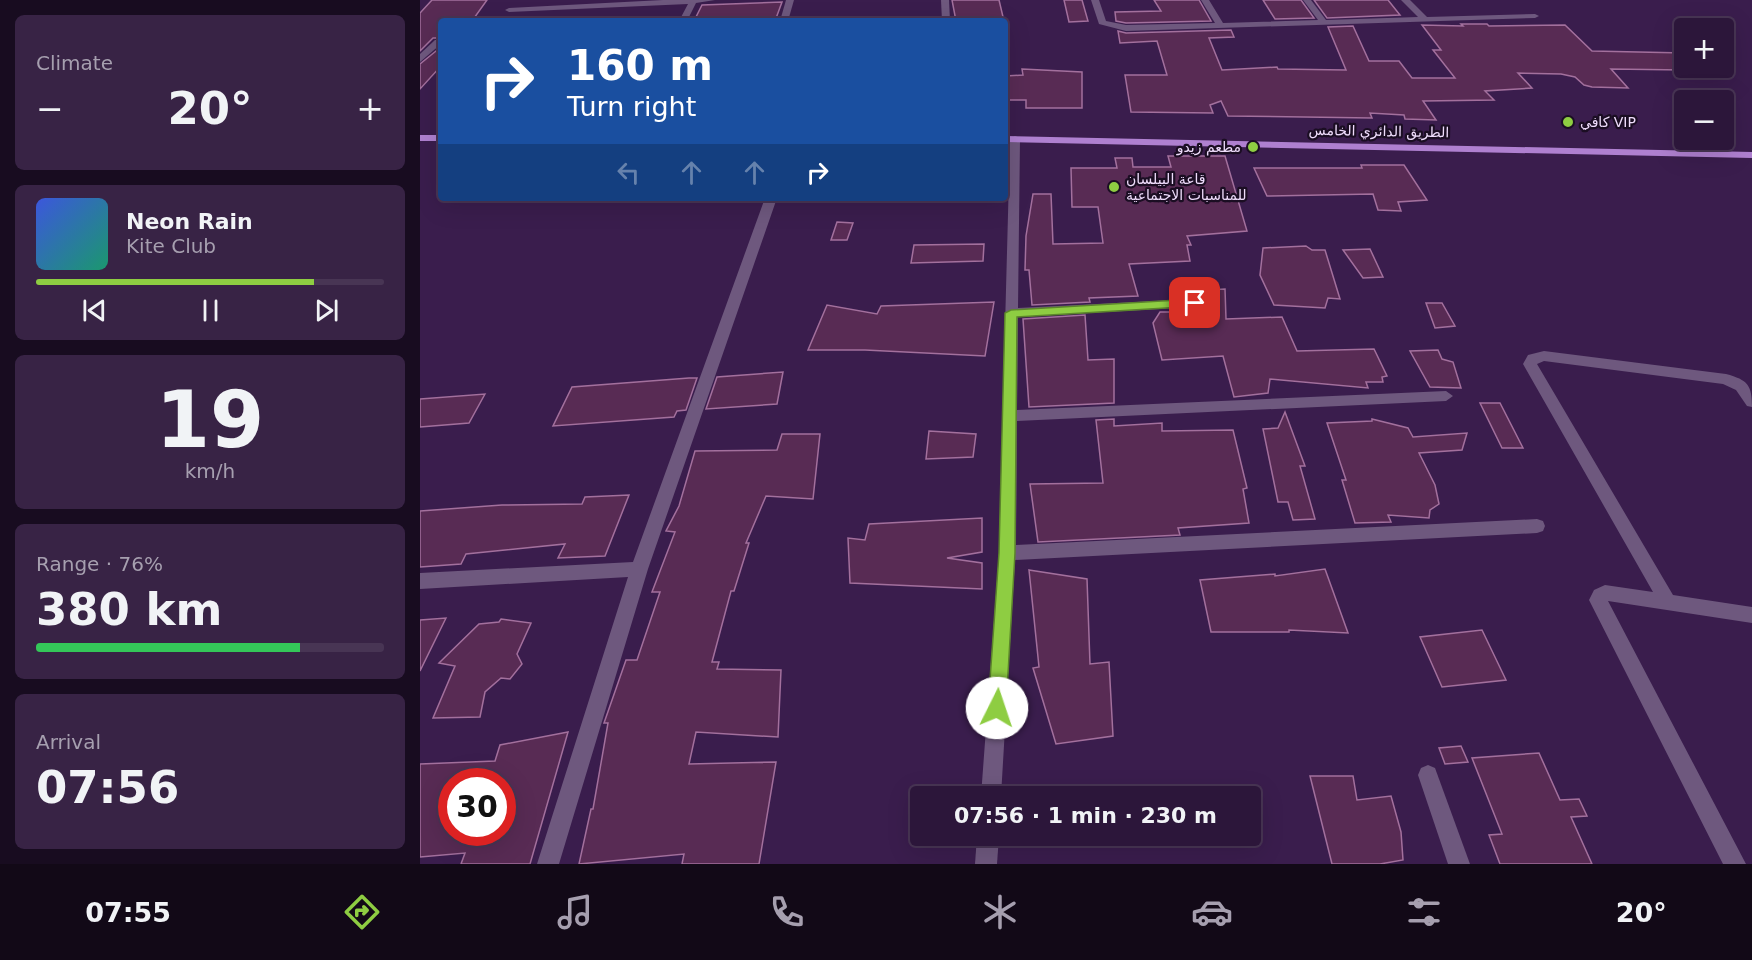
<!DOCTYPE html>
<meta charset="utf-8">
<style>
body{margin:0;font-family:"DejaVu Sans","Noto Naskh Arabic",sans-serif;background:#382345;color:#f1f3f6;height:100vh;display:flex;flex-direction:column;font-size:22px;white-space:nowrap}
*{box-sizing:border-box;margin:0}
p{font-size:20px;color:#a69faf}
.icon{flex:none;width:33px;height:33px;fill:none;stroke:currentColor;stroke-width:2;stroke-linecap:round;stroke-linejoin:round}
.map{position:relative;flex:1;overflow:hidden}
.sheet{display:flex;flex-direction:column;gap:15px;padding:15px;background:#180c20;width:420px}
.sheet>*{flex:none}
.guide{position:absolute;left:18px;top:18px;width:570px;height:183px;border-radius:6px;box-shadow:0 6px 24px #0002,0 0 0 2px #483554;background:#1a4fa0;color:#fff;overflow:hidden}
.fabs{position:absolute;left:1254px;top:18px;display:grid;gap:12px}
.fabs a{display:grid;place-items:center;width:60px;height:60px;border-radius:6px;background:#2c163a;box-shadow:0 6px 24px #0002,0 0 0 2px #483554;font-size:30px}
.speed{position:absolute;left:18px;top:768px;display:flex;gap:12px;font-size:30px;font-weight:700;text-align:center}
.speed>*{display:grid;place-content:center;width:78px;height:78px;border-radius:50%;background:#2c163a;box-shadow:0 6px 24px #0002,0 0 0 2px #483554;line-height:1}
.speed .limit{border:9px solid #d22;background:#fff;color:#111}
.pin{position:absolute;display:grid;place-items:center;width:51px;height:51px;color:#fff;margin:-26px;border-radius:12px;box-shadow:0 3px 9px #0006}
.me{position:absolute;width:66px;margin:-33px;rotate:4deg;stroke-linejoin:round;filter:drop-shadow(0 0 4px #0008)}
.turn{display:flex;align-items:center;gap:21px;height:126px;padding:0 30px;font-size:27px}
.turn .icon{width:78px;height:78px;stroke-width:2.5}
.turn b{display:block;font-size:42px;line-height:51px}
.lanes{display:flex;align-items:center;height:57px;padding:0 30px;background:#0003;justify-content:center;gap:30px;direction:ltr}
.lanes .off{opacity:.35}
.big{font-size:45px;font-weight:700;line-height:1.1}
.sheet .tile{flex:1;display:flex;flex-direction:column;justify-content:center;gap:9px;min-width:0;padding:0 21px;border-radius:9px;background:#382345}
.sheet .dial{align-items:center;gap:0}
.dial b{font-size:78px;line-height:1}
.song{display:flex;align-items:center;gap:18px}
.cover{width:72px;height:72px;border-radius:9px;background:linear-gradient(135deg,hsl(230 70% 55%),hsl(160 70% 35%))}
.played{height:6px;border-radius:3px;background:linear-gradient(90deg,#8ecd42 80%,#483554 80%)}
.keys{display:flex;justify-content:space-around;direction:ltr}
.heat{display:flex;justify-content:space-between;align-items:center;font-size:33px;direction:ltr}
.charge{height:9px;border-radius:4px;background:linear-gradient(90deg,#34c759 76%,#483554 0)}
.trip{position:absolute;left:490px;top:786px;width:351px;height:60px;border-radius:6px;background:#2c163a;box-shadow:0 6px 24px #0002,0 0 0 2px #483554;font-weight:700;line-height:60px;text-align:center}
.tabs{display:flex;height:96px;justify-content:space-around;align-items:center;background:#120917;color:#a69faf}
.tabs .icon{width:42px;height:42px}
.tabs .on{color:#8ecd42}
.tabs b{font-size:27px;color:#f1f3f6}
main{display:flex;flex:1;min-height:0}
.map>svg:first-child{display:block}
</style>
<main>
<section class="sheet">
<div class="tile"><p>Climate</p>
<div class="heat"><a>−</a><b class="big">20°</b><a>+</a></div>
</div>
<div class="tile">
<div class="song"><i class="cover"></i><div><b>Neon Rain</b><p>Kite Club</p></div></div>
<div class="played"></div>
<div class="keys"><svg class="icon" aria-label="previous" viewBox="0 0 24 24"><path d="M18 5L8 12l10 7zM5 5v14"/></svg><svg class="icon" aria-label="pause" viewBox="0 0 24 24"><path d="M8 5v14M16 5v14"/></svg><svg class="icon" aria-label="next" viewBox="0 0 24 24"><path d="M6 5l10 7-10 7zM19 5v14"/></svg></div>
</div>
<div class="tile dial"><b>19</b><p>km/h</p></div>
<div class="tile"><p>Range · 76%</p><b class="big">380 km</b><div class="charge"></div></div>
<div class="tile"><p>Arrival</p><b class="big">07:56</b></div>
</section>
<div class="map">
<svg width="1332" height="864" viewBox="0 0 1332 864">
<rect width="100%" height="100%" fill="#3a1d4d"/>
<g fill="#582b54" stroke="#a3709d" stroke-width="1.5" fill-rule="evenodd">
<path d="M12,0H67L52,21H21V38H13L0,51V13Z"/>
<path d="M532,0H579L584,21H536Z"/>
<path d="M644,0H662L668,21L649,22Z"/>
<path d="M734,0H779L791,21L706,23L696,21L695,12L741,11Z"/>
<path d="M843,0H881L894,18L855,19Z"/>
<path d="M894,0H968L980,15L907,18Z"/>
<path d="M362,2L355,21H274L282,5Z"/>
<path d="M1041,24H1067L1069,26L1145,25L1172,51L1264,53V70L1191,69L1208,88L1172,87L1164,85L1155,77L1141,74L1098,73L1112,88L1065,91L1074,100L1003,101L1016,120L985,119L984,115L950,113L952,118L808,116L801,101L790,105L793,113L711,112L705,75H747L737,41L700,43L698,31L706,33L811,30L814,37L789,38L802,70L857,67L858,69L926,70L908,27L933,26L949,61H979L992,78H1035L1013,50H1021L1002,25L1043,26Z"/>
<path d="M21,47V66L0,89V64Z"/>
<path d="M602,69L662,72V108H606V100H585V76L603,75Z"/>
<path d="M748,156H805L827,231L767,236L771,245H767L770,261L709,264L718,296L669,298L670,302L612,305L609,270H605L606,236L613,194H631L633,244L683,243L678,207H652L651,168H697L695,158H712L713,167H751Z"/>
<path d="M941,165H984L1007,200L978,202L981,211L958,210L953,194L847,196L834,168H942Z"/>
<path d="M417,222L433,223L427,240H411Z"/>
<path d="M564,244L563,261L491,263L494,245Z"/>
<path d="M886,246L892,250H905L920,299L908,298L905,308L854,305L840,275L843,248Z"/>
<path d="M950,249L963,277L943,278L923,250Z"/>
<path d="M805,289L806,319L862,317L877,351L954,349L967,376L962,377L963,382H946L948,388L850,379L848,393L814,397L803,356L742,360L733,323L740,312H796L787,290Z"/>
<path d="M574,302L565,356L445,350H388L407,305L457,314L461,306Z"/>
<path d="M1006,303H1022L1035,326L1015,328Z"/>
<path d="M665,315L668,360L694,359V403L609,407L603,319Z"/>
<path d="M1018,350L1022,359L1033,362L1041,388L1010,387L990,351Z"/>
<path d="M363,372L357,404L286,409L297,377Z"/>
<path d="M269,378H277L266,410L257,411L254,417L133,426L152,387Z"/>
<path d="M65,394L49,423L0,427V399Z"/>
<path d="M1060,403H1080L1103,448H1082Z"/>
<path d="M865,412L885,466H880L895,519L873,520L868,502H858L843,429L858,428Z"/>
<path d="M694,419V426L742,423V431L813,430L827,488L823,489L829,523L758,528L760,535L618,542L610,484L683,483L676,420Z"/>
<path d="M952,419L988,428L993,437L1047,433L1042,450L999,453L1015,485L1019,504L1010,510L1009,518L968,515L971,522L935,523L922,480H926L907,423L952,421Z"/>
<path d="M509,431L556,434L553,457L506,459Z"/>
<path d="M362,434H400L393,499L346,496L326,543H329L314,591H311L292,662H299L297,669L361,670L358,737L276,732L269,764L356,762L339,864H262L264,854L159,864L171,809H173L188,723H184L206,660H217L240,592H232L255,532L246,531L259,506L275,451L357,450Z"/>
<path d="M209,495L185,556L138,558L145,544L46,554L41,564L0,567V511L82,505L162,504L165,497Z"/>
<path d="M562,518V552L527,558L562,563V589L430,583L428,538L445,540L449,524Z"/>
<path d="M905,569L928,633L869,630V632H791L780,580L855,574V576Z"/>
<path d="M609,570L667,579L670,664L689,662L693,736L636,744L613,668L619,667Z"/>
<path d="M26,618L0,671V620Z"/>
<path d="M81,619L111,623L97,654L102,664L90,679L81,678L65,692L60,717L13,718L35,666L19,663L59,624L79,622Z"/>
<path d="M1062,630L1086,680L1022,687L1000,637Z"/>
<path d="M148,732L110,864H41L45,853L0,857V764L75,761L80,745ZM32,782H82V832H32Z"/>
<path d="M1041,746L1048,762L1025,764L1019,748Z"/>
<path d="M1119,753L1140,800L1159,799L1167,816L1151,817L1172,864H1080L1069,835L1082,834L1052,758Z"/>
<path d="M890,776H933L937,800L971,796L981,832L983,860L960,864H912Z"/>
</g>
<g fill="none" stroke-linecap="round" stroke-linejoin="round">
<g fill="#6e587e" fill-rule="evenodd">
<path d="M243,0H295L276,3L267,21H259L268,4L89,12L85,10L89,8Z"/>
<path d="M366,0H374L368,21H360Z"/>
<path d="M521,0H529L530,21H522Z"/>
<path d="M671,0H679L686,21L706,25L795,23L781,0H789L803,23L898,20L883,0H891L906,20L998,17L981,0H990L1007,17L1115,14L1119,16L1115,18L706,31L679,24Z"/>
<path d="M15,40H21V44L0,62V54Z"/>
<path d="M595,136L600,139L598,308L775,299L781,303L775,307L598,317L597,410L1026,391L1033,396L1026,401L597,421L596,545L1117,519L1123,521L1125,526L1123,531L1117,533L595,560L581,796H561L579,553L590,139Z"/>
<path d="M345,198H357L228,569L139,864H117L208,577L0,589V573L213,562Z"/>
<path d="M1124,351L1306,374C1328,380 1332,385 1332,407L1327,406L1316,390L1303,384L1124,361L1117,364L1253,595L1332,607V623L1188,601L1326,864H1303L1169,600L1174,590L1185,585L1233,592L1103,364L1108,355Z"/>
<path d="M1008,765L1015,768L1050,864H1028L998,775L1001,768Z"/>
<path d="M557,836H579L577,864H555Z"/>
</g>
<g fill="#af80d0" fill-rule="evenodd">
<rect x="0" y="135" width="21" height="6"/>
<path d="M585,136L1332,152V158L585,142Z"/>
</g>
</g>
<path fill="#8ecd42" stroke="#5c852b" stroke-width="1.5" d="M775,299L781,303L779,306L597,317L595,553L586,708L583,714L577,717L570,714L568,708L579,553L585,313L591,310Z"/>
<g fill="#8ecd42" stroke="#1b0e23" stroke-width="2">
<circle cx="1148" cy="122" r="6"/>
<circle cx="833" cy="147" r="6"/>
<circle cx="694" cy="187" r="6"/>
</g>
<g text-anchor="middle" stroke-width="4.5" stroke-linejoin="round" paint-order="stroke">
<g font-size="14" fill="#eedcfb" stroke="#1b0e23" text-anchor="start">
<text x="1160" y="127">كافي VIP</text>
<text x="821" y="152" text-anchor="end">مطعم زيدو</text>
<text x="706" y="184">قاعة البيلسان<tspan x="706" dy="16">للمناسبات الاجتماعية</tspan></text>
</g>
<g font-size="14" fill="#eedcfb" stroke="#1b0e23">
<text transform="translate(959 131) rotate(1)" y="5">الطريق الدائري الخامس</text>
</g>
</g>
</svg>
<div class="fabs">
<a>+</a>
<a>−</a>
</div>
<div class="speed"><div class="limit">30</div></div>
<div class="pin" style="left:775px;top:303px;background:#d93025"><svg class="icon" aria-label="arrive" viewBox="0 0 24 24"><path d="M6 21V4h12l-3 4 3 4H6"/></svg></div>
<svg class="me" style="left:577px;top:708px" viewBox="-20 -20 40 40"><circle r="19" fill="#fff"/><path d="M0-13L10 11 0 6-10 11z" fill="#8ecd42"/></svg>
<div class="trip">07:56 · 1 min · 230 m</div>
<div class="guide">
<div class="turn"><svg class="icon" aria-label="right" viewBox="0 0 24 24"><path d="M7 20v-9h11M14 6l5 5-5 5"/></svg><div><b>160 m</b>Turn right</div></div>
<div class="lanes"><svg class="icon off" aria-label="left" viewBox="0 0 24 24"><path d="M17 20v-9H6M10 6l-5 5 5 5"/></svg><svg class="icon off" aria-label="ahead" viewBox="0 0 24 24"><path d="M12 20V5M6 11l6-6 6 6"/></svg><svg class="icon off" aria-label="ahead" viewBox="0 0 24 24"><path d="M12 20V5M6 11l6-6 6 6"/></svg><svg class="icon" aria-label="right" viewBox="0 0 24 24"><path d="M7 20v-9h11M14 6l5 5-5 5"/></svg></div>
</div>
</div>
</main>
<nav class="tabs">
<b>07:55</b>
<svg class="icon on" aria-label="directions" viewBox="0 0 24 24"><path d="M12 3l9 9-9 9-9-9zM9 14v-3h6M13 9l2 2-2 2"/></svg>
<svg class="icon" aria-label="music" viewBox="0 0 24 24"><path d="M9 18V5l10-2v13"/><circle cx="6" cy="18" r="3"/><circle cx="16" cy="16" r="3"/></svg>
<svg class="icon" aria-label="phone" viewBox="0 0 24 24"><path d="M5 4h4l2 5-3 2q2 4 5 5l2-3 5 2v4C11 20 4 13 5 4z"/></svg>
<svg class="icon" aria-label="climate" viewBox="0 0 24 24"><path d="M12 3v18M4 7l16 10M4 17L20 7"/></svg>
<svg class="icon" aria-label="car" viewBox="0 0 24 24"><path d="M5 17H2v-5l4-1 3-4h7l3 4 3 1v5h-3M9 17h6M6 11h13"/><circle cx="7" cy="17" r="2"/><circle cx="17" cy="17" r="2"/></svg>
<svg class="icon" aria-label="filters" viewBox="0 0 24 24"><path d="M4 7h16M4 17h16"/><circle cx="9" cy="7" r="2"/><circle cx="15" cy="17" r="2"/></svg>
<b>20°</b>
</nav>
